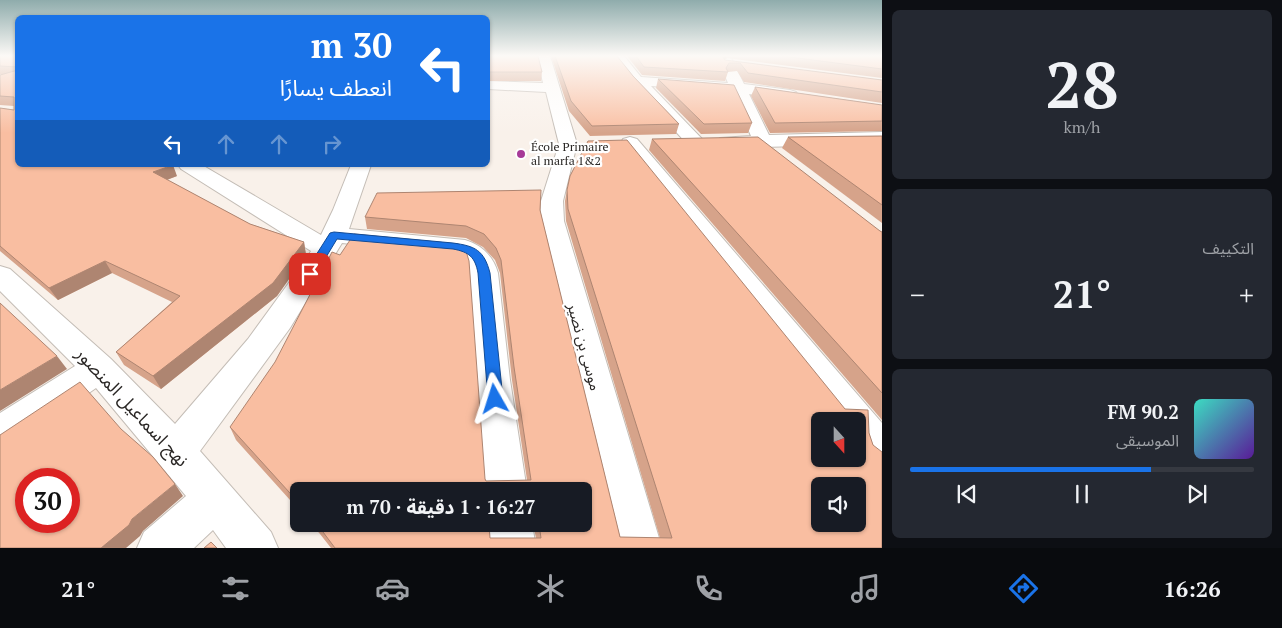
<!DOCTYPE html>
<html lang="ar">
<meta charset="utf-8">
<style>
body{margin:0;font-family:"PT Serif","Noto Sans Arabic",serif;background:#242831;color:#f1f3f6;direction:rtl;height:100vh;display:flex;flex-direction:column;font-size:19px;white-space:nowrap}
*{box-sizing:border-box;margin:0}
p{font-size:16px;color:#9ea1a6}
.icon{flex:none;width:28px;height:28px;fill:none;stroke:currentColor;stroke-width:2;stroke-linecap:round;stroke-linejoin:round}
.map{position:relative;flex:1;overflow:hidden;direction:ltr}
.drawer{display:flex;flex-direction:column;gap:10px;padding:10px;background:#0d0f14;width:400px}
.drawer>*{flex:none}
.hud{position:absolute;left:15px;top:15px;width:475px;height:152px;border-radius:8px;box-shadow:0 1px 4px #0004;direction:rtl;background:#1a73e8;color:#fff;overflow:hidden}
.needle{width:32px;rotate:159deg}
.controls{position:absolute;left:811px;top:412px;display:grid;gap:10px}
.controls a{display:grid;place-items:center;width:55px;height:55px;border-radius:8px;background:#171b24;box-shadow:0 1px 4px #0004;font-size:25px}
.speed{position:absolute;left:15px;top:468px;display:flex;gap:10px;font-size:25px;font-weight:700;text-align:center}
.speed>*{display:grid;place-content:center;width:65px;height:65px;border-radius:50%;background:#171b24;box-shadow:0 1px 4px #0004;line-height:1}
.speed .limit{border:8px solid #d22;background:#fff;color:#111}
.pin{position:absolute;display:grid;place-items:center;width:42px;height:42px;color:#fff;margin:-21px;border-radius:10px;box-shadow:0 2px 8px #0006}
.me{position:absolute;width:55px;margin:-28px;rotate:354deg;stroke-linejoin:round;filter:drop-shadow(0 0 4px #0008)}
.turn{display:flex;align-items:center;gap:18px;height:105px;padding:0 15px;font-size:22px}
.turn .icon{width:65px;height:65px;stroke-width:2.5}
.turn b{display:block;font-size:35px;line-height:42px}
.lanes{display:flex;align-items:center;height:48px;padding:0 15px;background:#0003;justify-content:center;gap:25px;direction:ltr}
.lanes .off{opacity:.35}
.big{font-size:38px;font-weight:700;line-height:1.1}
.drawer .tile{flex:1;display:flex;flex-direction:column;justify-content:center;gap:8px;min-width:0;padding:0 18px;border-radius:8px;background:#242831}
.drawer .dial{align-items:center;gap:0}
.dial b{font-size:65px;line-height:1}
.song{display:flex;align-items:center;gap:15px}
.cover{width:60px;height:60px;border-radius:8px;background:linear-gradient(135deg,hsl(170 70% 55%),hsl(270 70% 35%))}
.played{height:5px;border-radius:2px;background:linear-gradient(90deg,#1a73e8 70%,#363941 70%)}
.keys{display:flex;justify-content:space-around;direction:ltr}
.heat{display:flex;justify-content:space-between;align-items:center;font-size:28px;direction:ltr}
.trip{position:absolute;left:290px;top:482px;width:302px;height:50px;border-radius:8px;background:#171b24;box-shadow:0 1px 4px #0004;font-weight:700;line-height:50px;text-align:center;direction:rtl}
.dock{display:flex;height:80px;justify-content:space-around;align-items:center;background:#090b0e;color:#9ea1a6}
.dock .icon{width:35px;height:35px}
.dock .active{color:#1a73e8}
.dock b{font-size:22px;color:#f1f3f6}
main{display:flex;flex:1;min-height:0}
.map>svg:first-child{display:block}
</style>
<main>
<section class="drawer">
<div class="tile dial"><b>28</b><p>km/h</p></div>
<div class="tile"><p>التكييف</p>
<div class="heat"><a>−</a><b class="big">21°</b><a>+</a></div>
</div>
<div class="tile">
<div class="song"><i class="cover"></i><div><b>90.2 FM</b><p>الموسيقى</p></div></div>
<div class="played"></div>
<div class="keys"><svg class="icon" aria-label="previous" viewBox="0 0 24 24"><path d="M18 5L8 12l10 7zM5 5v14"/></svg><svg class="icon" aria-label="pause" viewBox="0 0 24 24"><path d="M8 5v14M16 5v14"/></svg><svg class="icon" aria-label="next" viewBox="0 0 24 24"><path d="M6 5l10 7-10 7zM19 5v14"/></svg></div>
</div>
</section>
<div class="map">
<svg width="882" height="548" viewBox="0 0 882 548">
<rect width="100%" height="100%" fill="#f9f1ea"/>
<g fill="none" stroke-linecap="round" stroke-linejoin="round">
<g stroke="#c4bdb6" stroke-width="2">
<g id="minor">
<path d="M537,56H550L577,144L563,201L564,221L662,548H616L540,221L541,201L559,144L546,92L488,89V81L543,83Z"/>
<path d="M611,56H624L641,77L728,83L717,56H730L744,84L790,90L796,92L798,95L796,98L790,100L749,94L769,135L882,132V144L727,148L720,146L718,142L720,138L751,136L732,92L651,86L705,142L703,146L696,148L689,146L632,84Z"/>
<path d="M630,137L637,139L882,423V470C854,459 858,448 858,421H835L623,147L621,143L623,139Z"/>
<path d="M178,165H202L321,235L333,210L351,165H371L349,229L465,240C482,245 493,256 498,273L510,380L527,491H485L476,380L470,273L467,262L458,255L342,243L290,328L200,451L271,532L278,548H226L213,530L194,548H137L144,532L186,496L96,388L13,446L0,451V413L75,366L0,291V266L10,269L111,359L175,424L248,339L304,262L311,251L181,169Z"/>
<path d="M488,524H532L536,548H490Z"/>
</g>
</g>
<use href="#minor" fill="#fff" fill-rule="evenodd"/>
</g>
<g fill="#d6a38a">
<path d="M0,56H18V165L177,176L167,180L250,224L304,242L306,255L277,296L161,389L124,365L116,352L172,302L112,273L58,300L0,251V108L14,110V106L0,105V75L3,74H0Z"/>
<path d="M488,56L542,72L541,81H488Z"/>
<path d="M551,56H617L633,76L679,124L676,134L590,136L569,111Z"/>
<path d="M627,56H882V78L727,58L724,60L882,80V103L744,82L737,71L728,72L725,81L642,75Z"/>
<path d="M658,79L752,123L748,133L701,134L656,88Z"/>
<path d="M755,87L882,105V131L770,133L751,96Z"/>
<path d="M882,136V223L782,148L788,137Z"/>
<path d="M652,139L882,232V420L649,150Z"/>
<path d="M567,190L845,409L869,433L873,445L882,548H331L320,534L311,524H489L490,538H536L533,524H584V491H299V510L236,440L230,427L485,479L486,481L527,480L512,380L500,273L495,260L483,247L466,238L367,229L365,217L540,210L620,537L660,538L566,221L565,201Z"/>
</g>
<g fill="#ae8571">
<path d="M721,56H728L727,58L718,64Z"/>
<path d="M173,165L177,176L158,183L153,172Z"/>
<path d="M304,242L306,255L277,296L161,389L153,376Z"/>
<path d="M105,261L112,273L58,300L49,288Z"/>
<path d="M57,356L67,369L0,411V390Z"/>
<path d="M175,484L183,496L143,531L140,536L126,548H101L132,519Z"/>
</g>
<g fill="#f9bea1" stroke="#ae8571" fill-rule="evenodd">
<path d="M0,56H18V67L0,66Z"/>
<path d="M488,56H538L542,72H488Z"/>
<path d="M555,56H617L633,76L679,124L592,126L571,101Z"/>
<path d="M636,56H722L725,60L882,80V92L748,73L740,63H729L726,68L728,72L644,67Z"/>
<path d="M782,56H882V69Z"/>
<path d="M18,70V165H173L153,172L250,224L304,242L273,283L153,376L116,352L180,296L105,261L49,288L0,246V108L14,110V97L0,96V75Z"/>
<path d="M658,79L734,85L752,123L704,124Z"/>
<path d="M755,87L882,105V121L775,123Z"/>
<path d="M882,136V205L788,137Z"/>
<path d="M758,137L880,231L882,232V393L652,139Z"/>
<path d="M627,140L845,409L868,410L869,433L873,445L882,452V548H335L317,524H489L490,538H541L539,524H584V491H299V503L230,427L275,362L332,252L340,255L354,234L458,244L466,251L469,261L485,479L486,481L531,480L514,367L501,260L496,248L484,234L466,226L365,217L377,193L541,190L540,210L620,537L672,538L568,209L567,190L570,176L588,141ZM820,421H858V459H820ZM820,486H858V524H820Z"/>
<path d="M0,303L57,356L0,390Z"/>
<path d="M80,382L121,429L153,457L175,484L132,519L129,525L101,548H0V435ZM26,479H69V521H26Z"/>
<path d="M211,542L217,548H204Z"/>
</g>
<linearGradient id="sky" x2="0" y2="1"><stop stop-color="#8facac"/><stop offset="0.42" stop-color="#fcf9f6"/><stop offset="1" stop-color="#fcf9f6" stop-opacity="0"/></linearGradient>
<rect width="882" height="133" fill="url(#sky)"/>
<path fill="#1a73e8" stroke="#114b97" d="M334,232L453,243C475,246 484,250 490,273L503,399L500,403L495,405L490,403L488,399L478,273C475,257 469,252 453,249L337,239L314,277H306L304,274L330,233Z"/>
<circle fill="#a73a98" stroke="#fff" stroke-width="2" cx="521" cy="154" r="5"/>
<g text-anchor="middle" stroke-width="4.5" stroke-linejoin="round" paint-order="stroke">
<g font-size="12" fill="#2a2725" stroke="#fff" text-anchor="start">
<text x="531" y="151">École Primaire<tspan x="531" dy="14">al marfa 1&amp;2</tspan></text>
</g>
<g font-size="15" fill="#2a2725" stroke="#fff">
<text transform="translate(584 347) rotate(75)" y="5">موسى بن نصير</text>
</g>
<g font-size="18" fill="#2a2725" stroke="#fff">
<text transform="translate(132 407) rotate(47)" y="6">نهج اسماعيل المنصور</text>
</g>
</g>
</svg>
<div class="controls">
<a><svg class="needle" viewBox="-14 -14 28 28"><path d="M0-13l5 13h-10z" fill="#e53935"/><path d="M0 13l5-13h-10z" fill="#9ea1a6"/></svg></a>
<a><svg class="icon" aria-label="sound" viewBox="0 0 24 24"><path d="M4 9h4l5-4v14l-5-4H4zM17 9q2 3 0 6"/></svg></a>
</div>
<div class="speed"><div class="limit">30</div></div>
<div class="pin" style="left:310px;top:274px;background:#d93025"><svg class="icon" aria-label="arrive" viewBox="0 0 24 24"><path d="M6 21V4h12l-3 4 3 4H6"/></svg></div>
<svg class="me" style="left:495px;top:399px" viewBox="-20 -20 40 40"><path d="M0-17L14 15 0 8-14 15z" fill="#1a73e8" stroke="#fff" stroke-width="4"/></svg>
<div class="trip">16:27 · 1 دقيقة · 70 m</div>
<div class="hud">
<div class="turn"><svg class="icon" aria-label="left" viewBox="0 0 24 24"><path d="M17 20v-9H6M10 6l-5 5 5 5"/></svg><div><b>30 m</b>انعطف يسارًا</div></div>
<div class="lanes"><svg class="icon" aria-label="left" viewBox="0 0 24 24"><path d="M17 20v-9H6M10 6l-5 5 5 5"/></svg><svg class="icon off" aria-label="ahead" viewBox="0 0 24 24"><path d="M12 20V5M6 11l6-6 6 6"/></svg><svg class="icon off" aria-label="ahead" viewBox="0 0 24 24"><path d="M12 20V5M6 11l6-6 6 6"/></svg><svg class="icon off" aria-label="right" viewBox="0 0 24 24"><path d="M7 20v-9h11M14 6l5 5-5 5"/></svg></div>
</div>
</div>
</main>
<nav class="dock">
<b>16:26</b>
<svg class="icon active" aria-label="directions" viewBox="0 0 24 24"><path d="M12 3l9 9-9 9-9-9zM9 14v-3h6M13 9l2 2-2 2"/></svg>
<svg class="icon" aria-label="music" viewBox="0 0 24 24"><path d="M9 18V5l10-2v13"/><circle cx="6" cy="18" r="3"/><circle cx="16" cy="16" r="3"/></svg>
<svg class="icon" aria-label="phone" viewBox="0 0 24 24"><path d="M5 4h4l2 5-3 2q2 4 5 5l2-3 5 2v4C11 20 4 13 5 4z"/></svg>
<svg class="icon" aria-label="climate" viewBox="0 0 24 24"><path d="M12 3v18M4 7l16 10M4 17L20 7"/></svg>
<svg class="icon" aria-label="car" viewBox="0 0 24 24"><path d="M5 17H2v-5l4-1 3-4h7l3 4 3 1v5h-3M9 17h6M6 11h13"/><circle cx="7" cy="17" r="2"/><circle cx="17" cy="17" r="2"/></svg>
<svg class="icon" aria-label="filters" viewBox="0 0 24 24"><path d="M4 7h16M4 17h16"/><circle cx="9" cy="7" r="2"/><circle cx="15" cy="17" r="2"/></svg>
<b>21°</b>
</nav>
